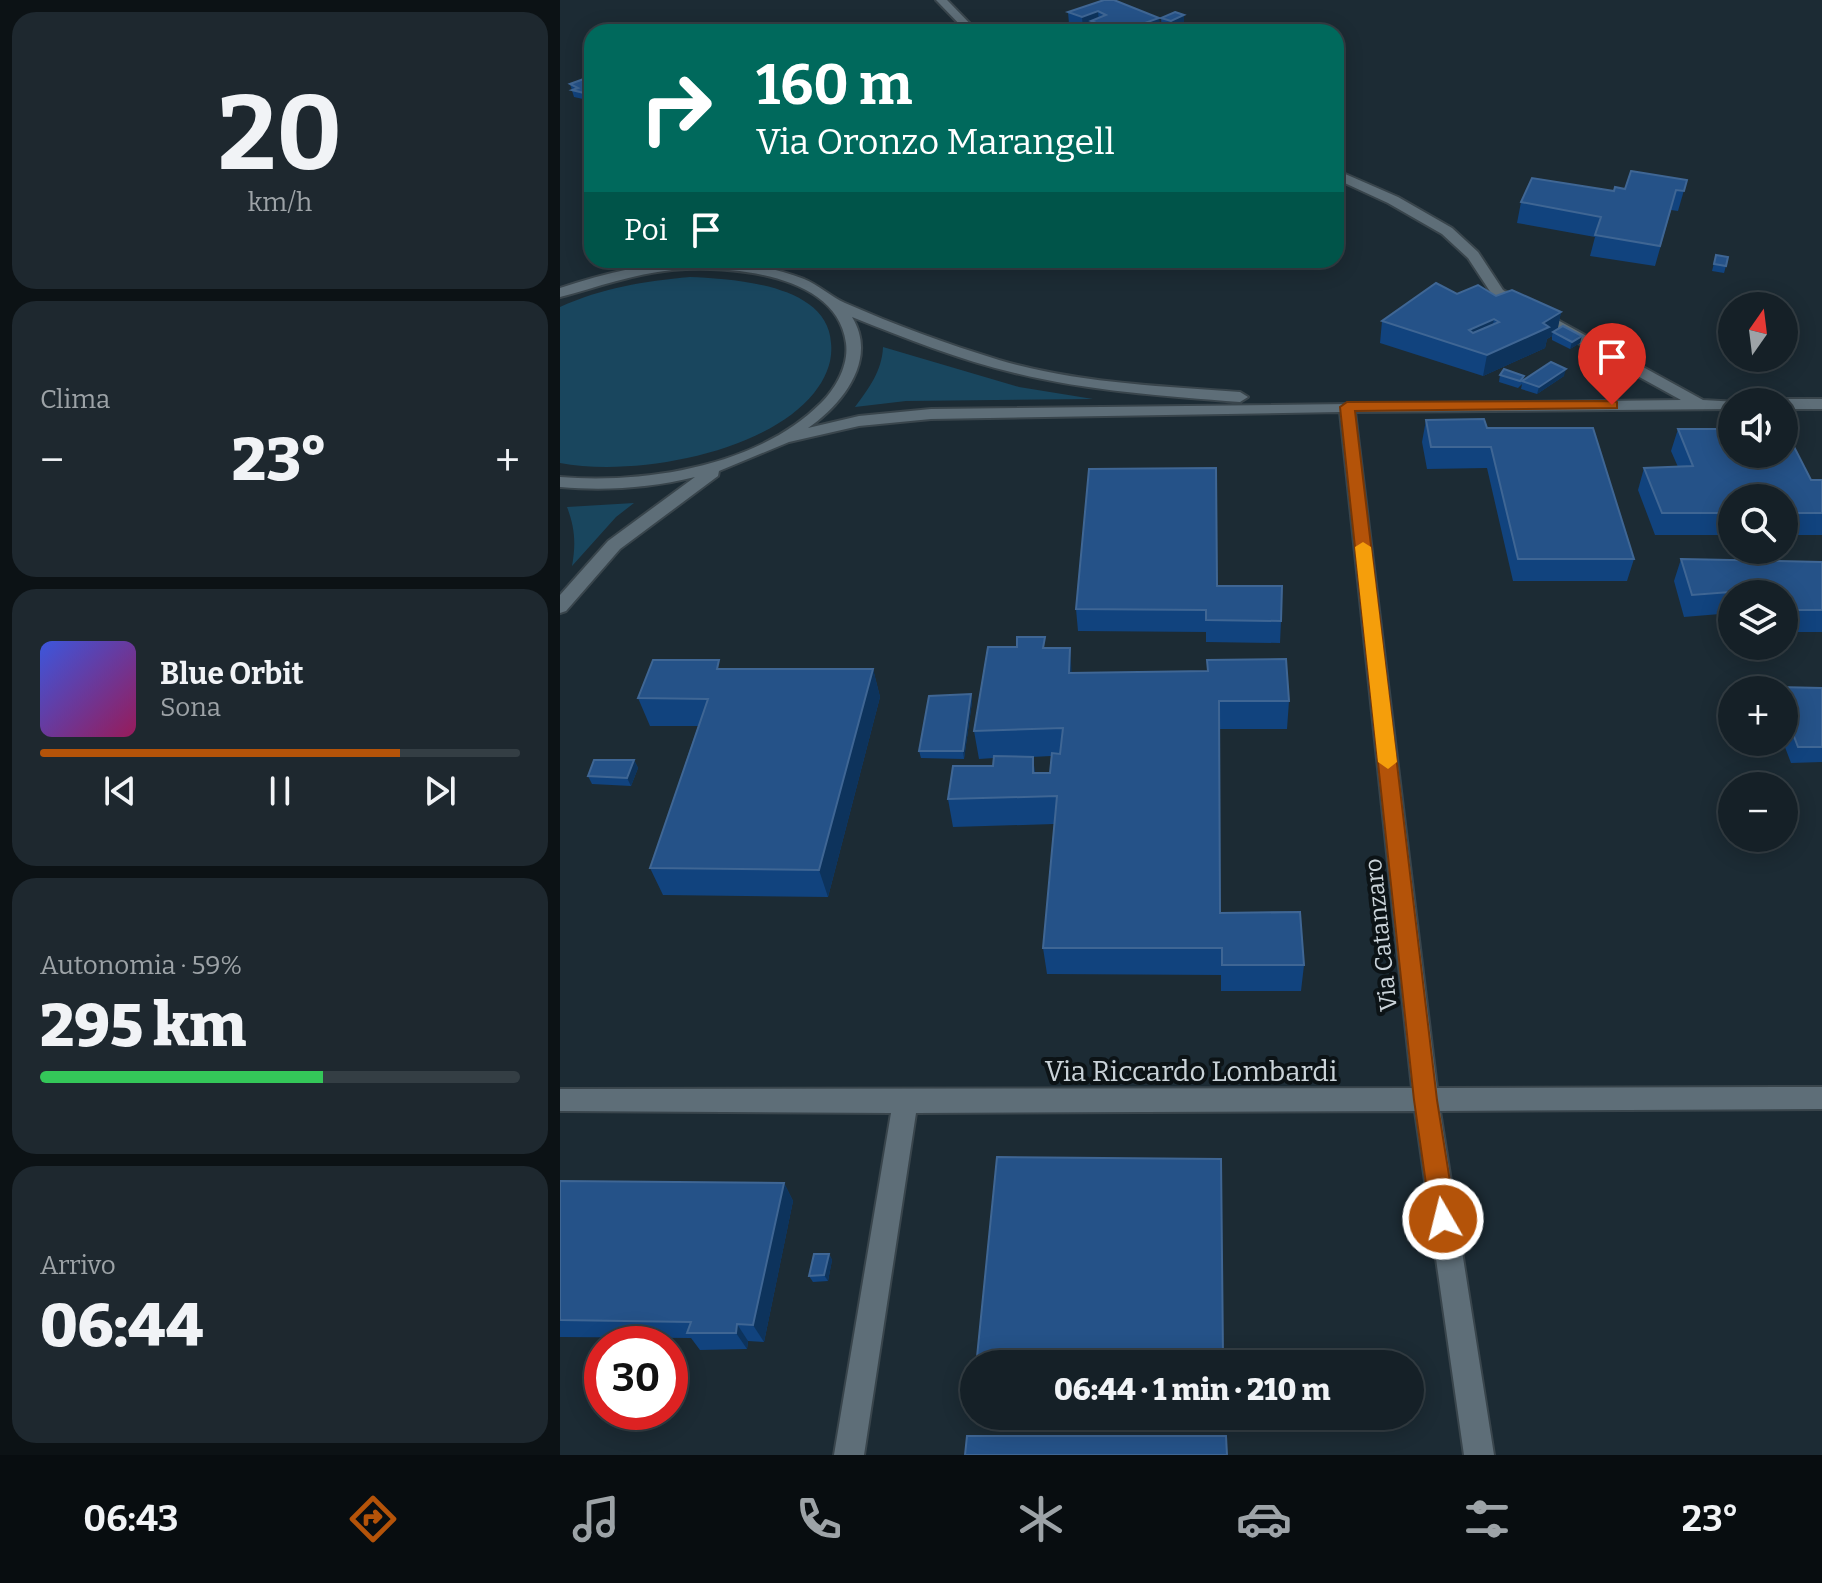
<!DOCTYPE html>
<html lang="it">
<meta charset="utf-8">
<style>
body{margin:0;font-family:Bitter,serif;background:#1e282f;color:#f1f3f6;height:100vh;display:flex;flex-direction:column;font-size:30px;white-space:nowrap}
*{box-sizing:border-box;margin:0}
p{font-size:26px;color:#9da3a7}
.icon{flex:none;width:44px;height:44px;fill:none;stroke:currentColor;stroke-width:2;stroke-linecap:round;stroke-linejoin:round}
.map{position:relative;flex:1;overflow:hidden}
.sheet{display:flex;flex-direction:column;gap:12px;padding:12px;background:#0c1215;width:560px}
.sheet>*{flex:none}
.banner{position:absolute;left:24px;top:24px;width:760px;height:244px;border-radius:24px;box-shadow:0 4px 20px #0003,0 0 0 2px #343e44;background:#00695c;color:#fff;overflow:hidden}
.needle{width:52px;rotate:14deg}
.buttons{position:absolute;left:1158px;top:292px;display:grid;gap:16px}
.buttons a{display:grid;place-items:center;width:80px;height:80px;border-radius:50%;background:#152027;box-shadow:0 4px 20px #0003,0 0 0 2px #343e44;font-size:40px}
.speed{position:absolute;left:24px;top:1326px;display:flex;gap:16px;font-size:40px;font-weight:700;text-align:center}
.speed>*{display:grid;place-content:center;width:104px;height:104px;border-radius:50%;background:#152027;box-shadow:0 4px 20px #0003,0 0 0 2px #343e44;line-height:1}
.speed .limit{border:12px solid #d22;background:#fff;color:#111}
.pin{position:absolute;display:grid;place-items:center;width:68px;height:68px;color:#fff;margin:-82px -34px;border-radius:50% 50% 50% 0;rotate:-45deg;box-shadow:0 0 8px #0007}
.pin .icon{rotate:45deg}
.me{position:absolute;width:88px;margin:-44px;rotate:352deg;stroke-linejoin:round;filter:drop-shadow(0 0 6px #0008)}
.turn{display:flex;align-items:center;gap:28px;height:168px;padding:0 40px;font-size:36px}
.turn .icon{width:104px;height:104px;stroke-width:2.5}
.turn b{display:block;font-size:56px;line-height:68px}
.then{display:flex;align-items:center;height:76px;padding:0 40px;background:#0003;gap:16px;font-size:30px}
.big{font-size:60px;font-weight:800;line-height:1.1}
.sheet .widget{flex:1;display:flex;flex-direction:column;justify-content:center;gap:12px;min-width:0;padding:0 28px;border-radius:24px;background:#1e282f}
.sheet .dial{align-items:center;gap:0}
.dial b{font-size:104px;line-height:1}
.song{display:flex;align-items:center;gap:24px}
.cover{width:96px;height:96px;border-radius:12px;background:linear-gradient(135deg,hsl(230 70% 55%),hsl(330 70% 35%))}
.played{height:8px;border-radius:4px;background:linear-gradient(90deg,#b45309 75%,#343e44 75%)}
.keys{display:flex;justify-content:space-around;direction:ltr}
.heat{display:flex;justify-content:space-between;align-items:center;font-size:44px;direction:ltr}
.charge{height:12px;border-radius:6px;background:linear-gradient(90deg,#34c759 59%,#343e44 0)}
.trip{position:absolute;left:400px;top:1350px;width:464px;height:80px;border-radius:40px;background:#152027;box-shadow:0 4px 20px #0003,0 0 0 2px #343e44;font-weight:800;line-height:80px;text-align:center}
.tab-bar{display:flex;height:128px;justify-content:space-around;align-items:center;background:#080d10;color:#9da3a7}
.tab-bar .icon{width:56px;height:56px}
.tab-bar .on{color:#b45309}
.tab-bar b{font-size:36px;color:#f1f3f6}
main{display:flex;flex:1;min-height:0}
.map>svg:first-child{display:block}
</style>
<main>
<section class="sheet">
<div class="widget dial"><b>20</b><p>km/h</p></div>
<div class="widget"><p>Clima</p>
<div class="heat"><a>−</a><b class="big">23°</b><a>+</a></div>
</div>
<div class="widget">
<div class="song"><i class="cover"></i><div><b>Blue Orbit</b><p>Sona</p></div></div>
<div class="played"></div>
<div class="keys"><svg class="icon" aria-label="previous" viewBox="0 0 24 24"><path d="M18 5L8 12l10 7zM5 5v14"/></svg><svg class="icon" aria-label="pause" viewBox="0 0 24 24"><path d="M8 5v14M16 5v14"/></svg><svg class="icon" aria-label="next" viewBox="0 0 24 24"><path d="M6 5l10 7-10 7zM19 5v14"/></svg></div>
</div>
<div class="widget"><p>Autonomia · 59%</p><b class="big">295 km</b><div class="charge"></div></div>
<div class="widget"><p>Arrivo</p><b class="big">06:44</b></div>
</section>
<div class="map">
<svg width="1262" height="1455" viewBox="0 0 1262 1455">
<rect width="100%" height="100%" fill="#1c2b34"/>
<g fill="#19465e">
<path d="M130,277C173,279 268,284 271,343C273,361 266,378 254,393C205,454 73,477 0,463V307C42,288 84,281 130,277Z"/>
<path d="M323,347L459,387L533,399L346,401L295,407C309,388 322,371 323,347Z"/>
<path d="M74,503L56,517L12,566C16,544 15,528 7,507Z"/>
</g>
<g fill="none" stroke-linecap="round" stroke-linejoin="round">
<g stroke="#39454c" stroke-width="4">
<g id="street">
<path d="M376,0H387L418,32H407Z"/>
<path d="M776,170L838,197L892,228L918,252L943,290L1143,400L1178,402H1172V409L795,412L877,1088L1262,1087V1109L880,1111L934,1455H904L855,1111L356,1113L304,1455H274L331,1113L0,1111V1089L852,1088L780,412L371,419L299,426L229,442L159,471L158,476L60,549L6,611L0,613V595L48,541L135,477C90,488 46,491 0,487V477C86,484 198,466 261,403C276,388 289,365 286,343C277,273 168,265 112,270C73,274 38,287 0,297V288C79,261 163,249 244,279C259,285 271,297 285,303C335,325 387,344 439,360C517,383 600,386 680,392L688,397L680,402C604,396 528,391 455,373C399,360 345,338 292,317C318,359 283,404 248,428L299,416L371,409L1121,400L933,296L908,258L882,234L828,203L776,179Z"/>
<path d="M1224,399H1262V409H1224V402H1218Z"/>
</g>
</g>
<use href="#street" fill="#5e6e78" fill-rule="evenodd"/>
</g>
<g fill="#11437e" fill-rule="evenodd">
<path d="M544,0L599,18L600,30L595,32H531V26L523,29L509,24L508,12Z"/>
<path d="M624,15V27L615,32H606L602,30L601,18Z"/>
<path d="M32,76V101L14,97L10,84Z"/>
<path d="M1127,180L1118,211L1111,210L1095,266L1030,256L1035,237L957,223L961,202L1054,191Z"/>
<path d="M1156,255L1166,266L1164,273L1152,271Z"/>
<path d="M897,294L936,296L1001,312L997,330L1020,343L1010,349L992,340V336L987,339L985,348L923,376L820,343L822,321Z"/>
<path d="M940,375L964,376L963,381L1004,376L977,394L961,389L962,384L958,388L939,382Z"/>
<path d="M866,420L927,428L1074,559L1067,581H953L927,468L867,469L862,442Z"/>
<path d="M1118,429L1251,480H1262V535H1224V498H1172V535H1095L1078,490L1084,468L1118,467L1111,451Z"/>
<path d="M1121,559L1262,562V632H1224V594H1172V613L1124,617L1114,581Z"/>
<path d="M657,586L721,621L720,643L646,642V632L518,631L516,609Z"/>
<path d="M486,648L512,673L647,671V660L729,701L727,729H659L660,913L744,965L741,991H661V975L487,974L483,948L494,824L393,827L388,799L433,766L434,758L419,759L414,731ZM491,756L490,773H475L473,757H472Z"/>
<path d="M163,669H313L320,697L268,897L103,895L90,868L138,726H90L78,698Z"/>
<path d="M1216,687L1262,688V762L1231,763L1223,742L1224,690H1215Z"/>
<path d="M411,694L412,702L404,759L361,758L359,751Z"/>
<path d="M74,760L78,768L71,786L32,784L28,776Z"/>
<path d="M0,1181L224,1183L233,1201L204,1342L188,1341L187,1349L140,1350L131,1338L0,1337Z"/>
<path d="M269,1254L272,1260L268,1281L253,1282L249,1276Z"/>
<path d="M417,1357H663V1364H419Z"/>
</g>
<g fill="#0d335c">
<path d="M538,11L539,23L531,21V26L523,29L522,17Z"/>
<path d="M624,15V27L615,32H611V21Z"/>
<path d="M599,18L600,30L595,32H562Z"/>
<path d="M1001,312L997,333L993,332L992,336L987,339L985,348L923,376L927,355Z"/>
<path d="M934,319L930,340L910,349L909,330Z"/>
<path d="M1022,336L1020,343L1010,349L1012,342Z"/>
<path d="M1006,369L1004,376L977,394L979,387Z"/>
<path d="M510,648L512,676L509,673Z"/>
<path d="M313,669L320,697L268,897L259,870Z"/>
<path d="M411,694L412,702L404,759L403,751Z"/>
<path d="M74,760L78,768L71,786L67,778Z"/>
<path d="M224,1183L233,1201L204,1342L193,1325Z"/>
<path d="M269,1254L272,1260L268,1281L264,1275Z"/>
<path d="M177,1324L188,1341L187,1349L176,1333Z"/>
</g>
<g fill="#255288" stroke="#3f6694" stroke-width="2" fill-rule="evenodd">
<path d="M544,0H554L599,18L560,32L531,21L546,15L538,11L522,17L508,12Z"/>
<path d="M615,12L624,15L611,21L601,18Z"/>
<path d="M32,76V95L12,90L18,88L10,84Z"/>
<path d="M1071,171L1127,180L1124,191L1116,190L1100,246L1035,235L1041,217L961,202L972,178L1054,191L1055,187L1065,189Z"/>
<path d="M1156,255L1168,257L1166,266L1154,264Z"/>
<path d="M876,283L897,294L918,285L936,296L952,290L1001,312L983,323L989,327L927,355L822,321ZM934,319L939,322L913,333L909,330Z"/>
<path d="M1003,326L1022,336L1012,342L993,332Z"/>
<path d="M991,362L1006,369L979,387L962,381Z"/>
<path d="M944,369L964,376L960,381L940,375Z"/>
<path d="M924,419L927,428H1033L1074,559H958L931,447H871L866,420Z"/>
<path d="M1118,429H1172V454H1224L1225,429L1251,480H1262V513H1224V498H1172V513H1102L1084,468L1133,466Z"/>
<path d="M656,468L657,586H722L721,621L646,620V610L516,609L529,469Z"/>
<path d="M1121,559L1262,562V610H1224V594H1185L1183,591L1132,595Z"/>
<path d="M457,637H485L483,648H510L509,673L648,671L647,660L726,659L729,701H659L660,913L740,912L744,965H662V948H483L497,796L388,799L393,766H433L434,756L473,757V773H490L492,753L500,754L503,728L414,731L428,647H457Z"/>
<path d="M93,660H159L157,669H313L259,870L90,868L148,699L78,698Z"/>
<path d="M1216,687L1262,688V747H1238L1224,710V690H1217Z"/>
<path d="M411,694L403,751H359L369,696Z"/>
<path d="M34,760H74L67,778L28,776Z"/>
<path d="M437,1157L661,1159L663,1357H417Z"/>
<path d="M0,1181L224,1183L193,1325L177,1324L176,1333H127L131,1322L0,1320Z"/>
<path d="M254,1254H269L264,1275L249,1276Z"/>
<path d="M407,1436H666L667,1455H405Z"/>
</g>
<path fill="#b45309" stroke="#753606" stroke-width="2" d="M1052,401L1057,402V408L795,411L877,1100L896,1219L892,1227L883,1230L875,1227L871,1219L854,1100L780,407L787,402Z"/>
<path fill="#f59e0b" d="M803,542L811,547L837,762L828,769L818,762L795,547Z"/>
<g text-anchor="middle" stroke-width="8" stroke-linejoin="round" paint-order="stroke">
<g font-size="24" fill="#cad3d9" stroke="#0c1316">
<text transform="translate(821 935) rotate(-96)" y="8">Via Catanzaro</text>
</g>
<g font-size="28" fill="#cad3d9" stroke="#0c1316">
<text x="631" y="1081">Via Riccardo Lombardi</text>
</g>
</g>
</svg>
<div class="buttons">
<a><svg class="needle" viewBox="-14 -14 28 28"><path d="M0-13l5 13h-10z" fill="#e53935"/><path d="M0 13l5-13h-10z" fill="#9da3a7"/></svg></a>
<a><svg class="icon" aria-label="sound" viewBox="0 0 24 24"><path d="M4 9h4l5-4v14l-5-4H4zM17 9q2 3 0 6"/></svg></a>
<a><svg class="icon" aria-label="search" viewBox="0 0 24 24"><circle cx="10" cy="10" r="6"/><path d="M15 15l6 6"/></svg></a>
<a><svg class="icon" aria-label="layers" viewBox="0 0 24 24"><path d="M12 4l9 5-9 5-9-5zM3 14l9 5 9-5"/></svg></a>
<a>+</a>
<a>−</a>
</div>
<div class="speed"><div class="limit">30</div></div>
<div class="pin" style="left:1052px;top:405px;background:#d93025"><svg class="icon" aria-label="arrive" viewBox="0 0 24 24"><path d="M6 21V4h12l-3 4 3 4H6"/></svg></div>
<svg class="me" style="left:883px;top:1219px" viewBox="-20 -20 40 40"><circle r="17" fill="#b45309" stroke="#fff" stroke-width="3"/><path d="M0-11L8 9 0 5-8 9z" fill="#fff"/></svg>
<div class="trip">06:44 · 1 min · 210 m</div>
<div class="banner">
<div class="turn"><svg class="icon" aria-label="right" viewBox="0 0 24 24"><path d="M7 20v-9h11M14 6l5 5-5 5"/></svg><div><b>160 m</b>Via Oronzo Marangell</div></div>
<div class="then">Poi<svg class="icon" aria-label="arrive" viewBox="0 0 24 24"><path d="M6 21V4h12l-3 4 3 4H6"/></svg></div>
</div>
</div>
</main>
<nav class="tab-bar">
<b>06:43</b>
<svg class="icon on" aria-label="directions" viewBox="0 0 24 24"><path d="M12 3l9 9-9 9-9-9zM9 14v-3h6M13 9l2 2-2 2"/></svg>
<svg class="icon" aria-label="music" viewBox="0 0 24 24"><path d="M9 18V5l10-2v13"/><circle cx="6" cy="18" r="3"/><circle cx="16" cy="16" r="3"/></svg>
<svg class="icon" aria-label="phone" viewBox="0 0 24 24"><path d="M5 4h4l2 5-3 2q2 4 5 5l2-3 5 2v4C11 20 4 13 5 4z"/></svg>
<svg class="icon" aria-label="climate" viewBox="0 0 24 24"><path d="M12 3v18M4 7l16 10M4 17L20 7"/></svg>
<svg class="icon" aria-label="car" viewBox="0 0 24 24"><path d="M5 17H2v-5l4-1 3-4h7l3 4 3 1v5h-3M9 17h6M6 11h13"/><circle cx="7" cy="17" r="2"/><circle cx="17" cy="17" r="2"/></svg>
<svg class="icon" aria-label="filters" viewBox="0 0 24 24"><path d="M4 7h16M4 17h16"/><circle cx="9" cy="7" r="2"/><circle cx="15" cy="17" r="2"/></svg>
<b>23°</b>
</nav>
